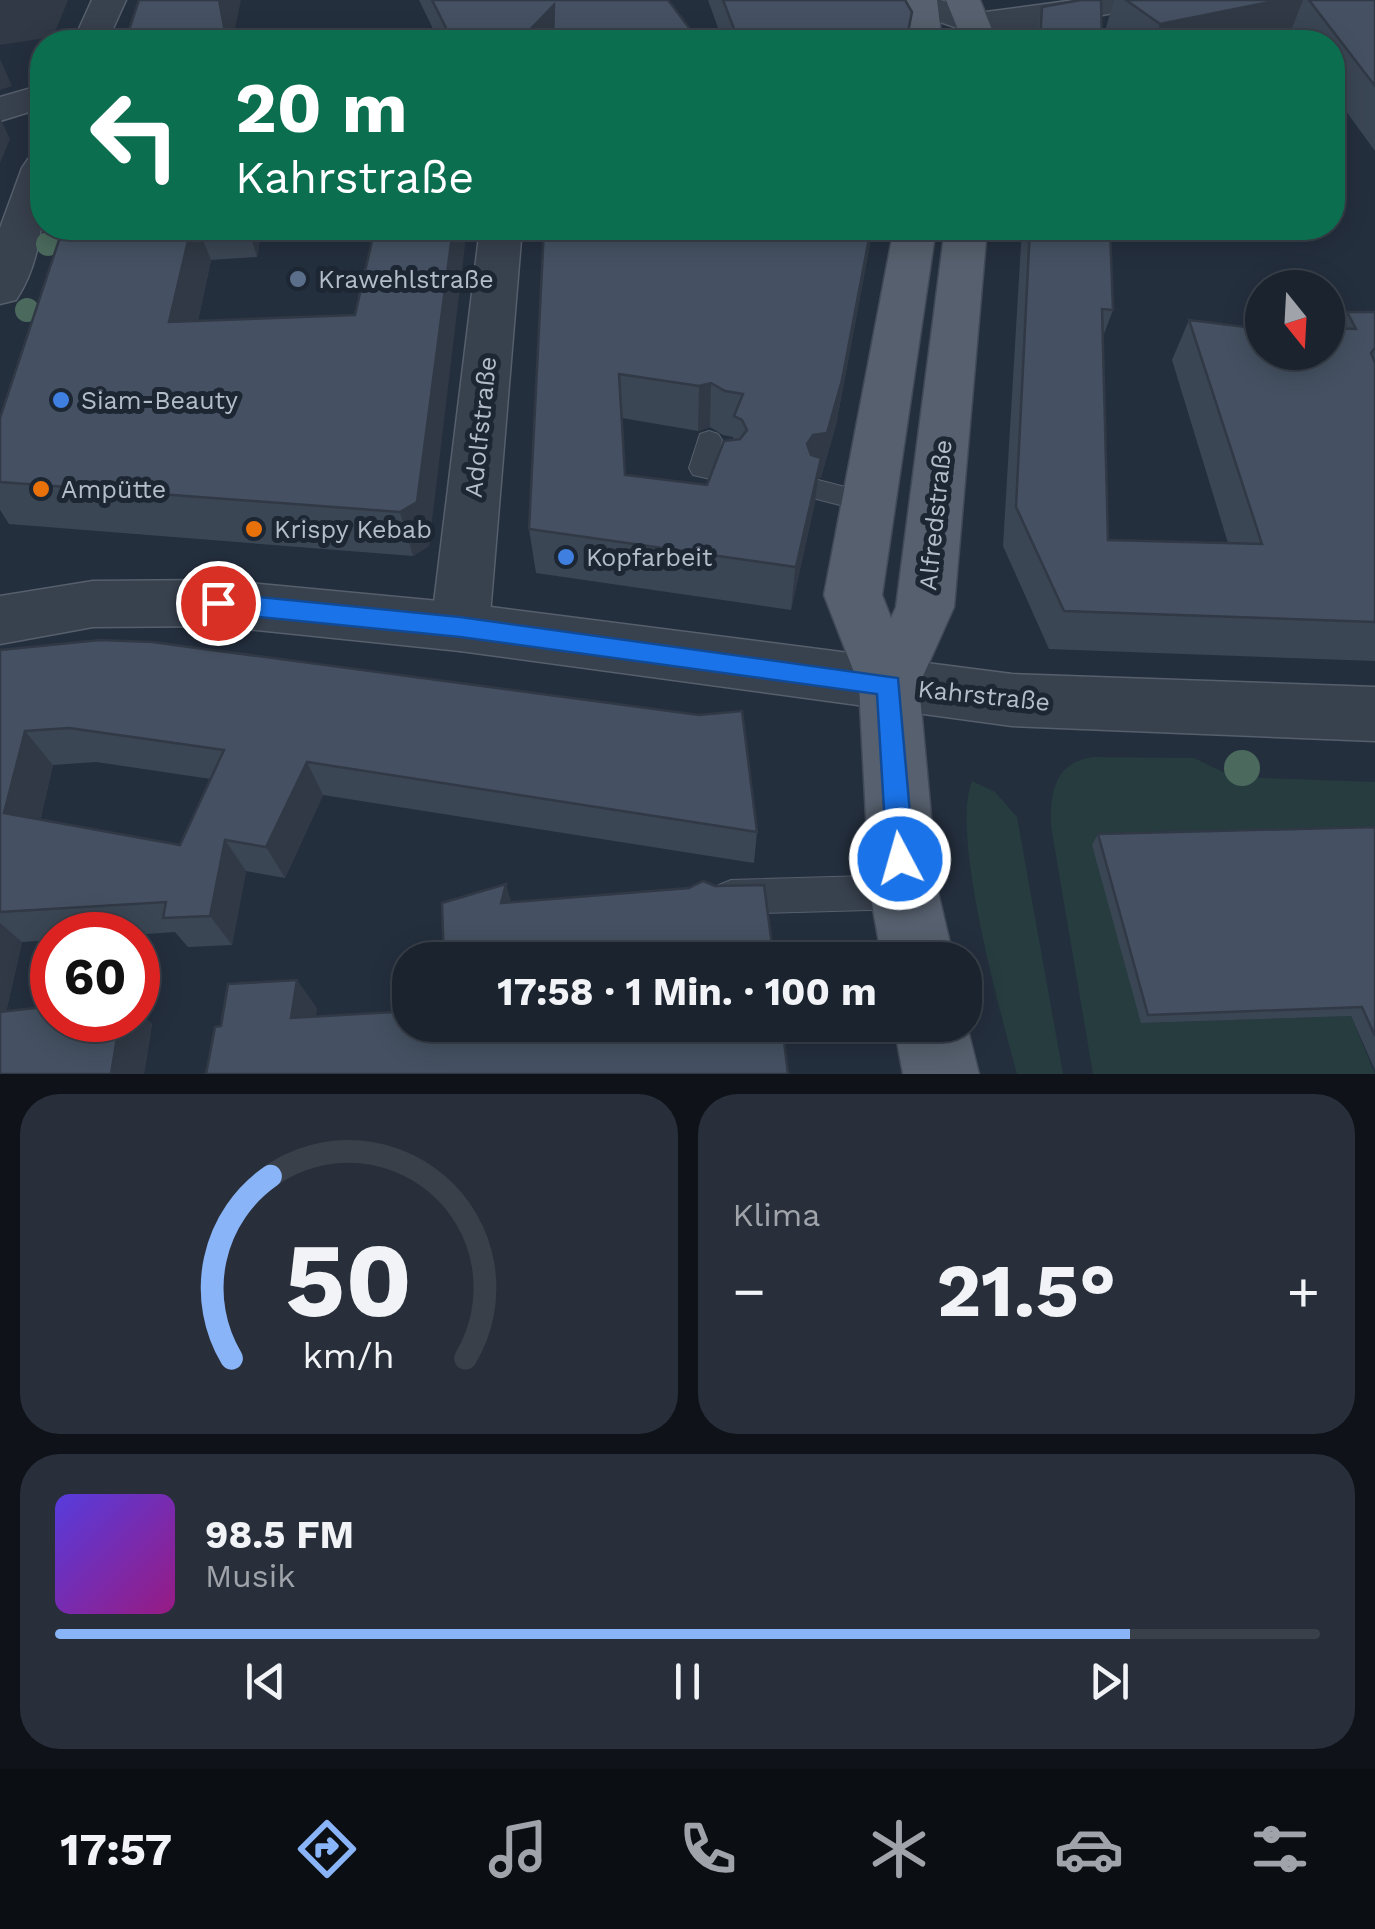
<!DOCTYPE html>
<html lang="de">
<meta charset="utf-8">
<style>
body{margin:0;font-family:"Work Sans",sans-serif;background:#282f3a;color:#f1f3f6;height:100vh;display:flex;flex-direction:column;font-size:38px;white-space:nowrap}
*{box-sizing:border-box;margin:0}
p{font-size:32px;color:#a0a4aa}
.icon{flex:none;width:55px;height:55px;fill:none;stroke:currentColor;stroke-width:2;stroke-linecap:round;stroke-linejoin:round}
.map{position:relative;height:1074px;overflow:hidden}
.sheet{display:flex;flex-direction:column;gap:20px;padding:20px;background:#0f1319;flex:1}
.sheet>*{flex:none}
.banner{position:absolute;left:30px;top:30px;width:1315px;height:210px;border-radius:40px;box-shadow:0 5px 25px #0003,0 0 0 2px #39404a;background:#0b6e4f;color:#fff;overflow:hidden}
.needle{width:65px;rotate:162deg}
.buttons{position:absolute;left:1245px;top:270px;display:grid;gap:20px}
.buttons a{display:grid;place-items:center;width:100px;height:100px;border-radius:50%;background:#1b232e;box-shadow:0 5px 25px #0003,0 0 0 2px #39404a;font-size:50px}
.speed{position:absolute;left:30px;top:912px;display:flex;gap:20px;font-size:50px;font-weight:700;text-align:center}
.speed>*{display:grid;place-content:center;width:130px;height:130px;border-radius:50%;background:#1b232e;box-shadow:0 5px 25px #0003,0 0 0 2px #39404a;line-height:1}
.speed .limit{border:15px solid #d22;background:#fff;color:#111}
.pin{position:absolute;display:grid;place-items:center;width:85px;height:85px;color:#fff;margin:-42px;border:5px solid #fff;border-radius:50%;box-shadow:0 2px 10px #0007}
.me{position:absolute;width:110px;margin:-55px;rotate:354deg;stroke-linejoin:round;filter:drop-shadow(0 0 8px #0008)}
.turn{display:flex;align-items:center;gap:35px;height:210px;padding:0 40px;font-size:45px}
.turn .icon{width:130px;height:130px;stroke-width:2.5}
.turn b{display:block;font-size:70px;line-height:85px}
.big{font-size:75px;font-weight:700;line-height:1.1}
.sheet .widget{flex:1;display:flex;flex-direction:column;justify-content:center;gap:15px;min-width:0;padding:0 35px;border-radius:40px;background:#282f3a}
.sheet .dial{align-items:center;gap:0}
.dial svg{height:260px;overflow:visible;fill:none;stroke:#39404a;stroke-width:7;stroke-linecap:round;text-anchor:middle}
.dial text{fill:#f1f3f6;stroke:none}
.song{display:flex;align-items:center;gap:30px}
.cover{width:120px;height:120px;border-radius:15px;background:linear-gradient(135deg,hsl(250 70% 55%),hsl(310 70% 35%))}
.played{height:10px;border-radius:5px;background:linear-gradient(90deg,#8ab4f8 85%,#39404a 85%)}
.keys{display:flex;justify-content:space-around;direction:ltr}
.heat{display:flex;justify-content:space-between;align-items:center;font-size:55px;direction:ltr}
.sheet .tiles{flex:1;display:grid;gap:20px;grid-template-columns:1fr 1fr}
.widget:last-child{grid-column:span 2}
.trip{position:absolute;left:392px;top:942px;width:590px;height:100px;border-radius:40px;background:#1b232e;box-shadow:0 5px 25px #0003,0 0 0 2px #39404a;font-weight:700;line-height:100px;text-align:center}
.menu{display:flex;height:160px;justify-content:space-around;align-items:center;background:#0b0e12;color:#a0a4aa}
.menu .icon{width:70px;height:70px}
.menu .on{color:#8ab4f8}
.menu b{font-size:45px;color:#f1f3f6}
.map>svg:first-child{display:block}
</style>
<div class="map">
<svg width="1375" height="1074" viewBox="0 0 1375 1074">
<rect width="100%" height="100%" fill="#242f3e"/>
<g fill="#263c3f">
<path d="M1094,757L1194,758L1233,777L1375,782V837L1141,1023L1351,1016L1375,1074H1093L1051,826C1050,791 1055,762 1094,757Z"/>
<path d="M972,781L995,792L1017,817L1063,1074H1017C1001,1015 950,833 972,781Z"/>
</g>
<g fill="none" stroke-linecap="round" stroke-linejoin="round">
<g stroke="#565f6c" stroke-width="2">
<g id="service">
<path d="M709,431L718,434L722,440L717,461L737,466L741,473L737,480L728,483L693,475L689,468L700,434Z"/>
<path d="M818,480L880,496L884,503L880,510L871,513L809,497L805,490L809,483Z"/>
<path d="M904,875L916,880L921,892L916,904L904,909L731,914L719,909L714,897L719,885L731,880Z"/>
</g>
</g>
<g stroke="#565f6c" stroke-width="3">
<g id="minor">
<path d="M909,0H941L978,13L1075,0H1145L1140,7L1128,10L1026,30L975,34L911,12L906,5Z"/>
<path d="M42,85V108L0,121V97Z"/>
<path d="M480,228H522L489,627L481,644L460,651L439,644L431,627Z"/>
</g>
</g>
<g stroke="#565f6c" stroke-width="3">
<g id="tertiary">
<path d="M92,0H126L107,42H73Z"/>
<path d="M42,156C45,204 44,258 16,300L0,304V228L22,168L28,159Z"/>
<path d="M218,580L460,603L1012,674L1375,687V741L1012,726L460,651L218,626L93,627L0,644V596L93,581Z"/>
</g>
</g>
<g stroke="#414a57" stroke-width="3">
<g id="primary">
<path d="M903,0H937L942,42H908Z"/>
<path d="M946,0H980L997,42H963Z"/>
<path d="M894,228H936L882,595L891,618L896,607L945,228H987L954,607L919,685L938,892L954,960H882L870,892L859,685L824,595Z"/>
<path d="M965,1018L979,1074H903L894,1025H965Z"/>
</g>
</g>
<use href="#service" fill="#38414e" fill-rule="evenodd"/>
<use href="#minor" fill="#38414e" fill-rule="evenodd"/>
<use href="#tertiary" fill="#38414e" fill-rule="evenodd"/>
<use href="#primary" fill="#56606e" fill-rule="evenodd"/>
</g>
<g fill="#4b6a5d">
<circle cx="48" cy="244" r="12"/>
<circle cx="27" cy="310" r="12"/>
<circle cx="1242" cy="768" r="18"/>
</g>
<g fill="#3b4654" fill-rule="evenodd">
<path d="M419,0H668L435,33Z"/>
<path d="M708,0H905L912,12L908,42H723Z"/>
<path d="M1114,0H1375V151L1332,92V42H1297L1290,33L1244,42H1121L1105,31Z"/>
<path d="M1042,7L1102,42H1034Z"/>
<path d="M63,228H262L257,257L211,260L198,321L355,315L429,546L413,556L9,524L0,510V418Z"/>
<path d="M544,228H873L836,425L821,477L818,478L815,502L791,610L536,573L529,529ZM622,418L698,431L710,427L723,435L733,437V440L707,485L625,475Z"/>
<path d="M1022,228H1110L1113,310L1102,339L1108,540L1228,543L1172,360L1189,320L1262,352L1338,329L1347,312H1375V661L1049,649L1003,546Z"/>
<path d="M0,650L757,832L754,863L323,795L285,878L246,871L232,945L188,947L175,932L132,935H52V940L22,942L6,1012L138,1020V1011L152,1024L144,1074H0ZM96,762L211,779L180,845L40,820L53,765Z"/>
<path d="M1375,827V1070L1351,1016L1141,1023L1092,845L1098,834Z"/>
</g>
<g fill="#303945">
<path d="M0,0H68L53,37L0,45Z"/>
<path d="M219,0H241L232,42H227Z"/>
<path d="M1279,0H1303L1290,33L1244,42H1154L1160,24Z"/>
<path d="M554,5L558,42H518Z"/>
<path d="M0,59L12,86L0,90Z"/>
<path d="M0,118L10,139L0,163Z"/>
<path d="M191,228H198L211,260L188,366L169,322Z"/>
<path d="M248,228H262L257,257Z"/>
<path d="M453,228H467L429,546L413,556L400,512Z"/>
<path d="M871,228H873L836,425L821,477L818,478L815,502L791,610L807,444Z"/>
<path d="M711,383L710,427L698,431L699,386Z"/>
<path d="M25,731L53,765L35,845L4,813Z"/>
<path d="M307,762L323,795L285,878L266,847Z"/>
<path d="M225,840L246,871L232,945L210,916Z"/>
<path d="M506,884L515,915L501,903Z"/>
<path d="M0,923L22,942L0,1039Z"/>
<path d="M297,980L317,1008L312,1045L291,1018Z"/>
<path d="M138,1011L152,1024L144,1074H111L120,1020H138Z"/>
</g>
<g fill="#455162" stroke="#303945" stroke-width="2.5" fill-rule="evenodd">
<path d="M139,0H219L227,42H125Z"/>
<path d="M432,0H668L700,42H553L554,5L518,42H373L448,32Z"/>
<path d="M723,0H905L912,12L906,42H739Z"/>
<path d="M1081,0H1101L1102,42H1040L1042,7Z"/>
<path d="M1126,0H1279L1160,24Z"/>
<path d="M1309,0H1375V86Z"/>
<path d="M63,228H191L169,322L355,315L375,228H453L417,502L400,512L0,482V418Z"/>
<path d="M544,228H871L842,380L827,433L813,435L807,444L811,455L821,458L796,567L529,529ZM619,374L699,386L711,383L725,391L743,394L734,416L742,420L747,430L740,439L724,441L707,485L625,475Z"/>
<path d="M1030,228H1110L1113,310L1102,309L1108,540L1262,544L1189,320L1262,329V352H1328V328L1356,329L1347,312H1375V348L1371,353L1375,363V622L1064,611L1016,507Z"/>
<path d="M100,640L152,642L699,715L742,711L757,832L307,762L266,847L225,840L210,916L163,918L166,902L0,912V650ZM69,728L224,750L180,845L4,813L25,731Z"/>
<path d="M1375,827V1036L1362,1007L1148,1015L1098,834Z"/>
<path d="M703,881L715,886L764,885L774,960H444L442,903L506,884L501,903L689,888Z"/>
<path d="M297,980L291,1018L410,1011V1025H782L788,1074H206L215,1027L221,1026L228,984Z"/>
<path d="M52,1006V1020H120L111,1074H0V1012Z"/>
</g>
<path fill="#1a73e8" stroke="#114b97" stroke-width="2.5" d="M218,593L460,617L898,678L914,859L910,868L900,872L891,868L887,859L877,694L460,637L218,613L210,610L206,603L210,596Z"/>
<circle fill="#5c6f8a" stroke="#1d2633" stroke-width="4" cx="298" cy="279" r="10"/>
<g fill="#3f7fe0" stroke="#1d2633" stroke-width="4">
<circle cx="61" cy="400" r="10"/>
<circle cx="566" cy="557" r="10"/>
</g>
<g fill="#e8710a" stroke="#1d2633" stroke-width="4">
<circle cx="41" cy="489" r="10"/>
<circle cx="254" cy="529" r="10"/>
</g>
<g text-anchor="middle" stroke-width="10" stroke-linejoin="round" paint-order="stroke">
<g font-size="25" fill="#b4bcc9" stroke="#1d2633" text-anchor="start">
<text x="318" y="288">Krawehlstraße</text>
<text x="81" y="409">Siam-Beauty</text>
<text x="61" y="498">Ampütte</text>
<text x="274" y="538">Krispy Kebab</text>
<text x="586" y="566">Kopfarbeit</text>
</g>
<g font-size="25" fill="#b4bcc9" stroke="#1d2633">
<text transform="translate(480 427) rotate(-84)" y="9">Adolfstraße</text>
<text transform="translate(935 515) rotate(-84)" y="9">Alfredstraße</text>
<text transform="translate(984 695) rotate(6)" y="9">Kahrstraße</text>
</g>
</g>
</svg>
<div class="buttons">
<a><svg class="needle" viewBox="-14 -14 28 28"><path d="M0-13l5 13h-10z" fill="#e53935"/><path d="M0 13l5-13h-10z" fill="#a0a4aa"/></svg></a>
</div>
<div class="speed"><div class="limit">60</div></div>
<div class="pin" style="left:218px;top:603px;background:#d93025"><svg class="icon" aria-label="arrive" viewBox="0 0 24 24"><path d="M6 21V4h12l-3 4 3 4H6"/></svg></div>
<svg class="me" style="left:900px;top:859px" viewBox="-20 -20 40 40"><circle r="17" fill="#1a73e8" stroke="#fff" stroke-width="3"/><path d="M0-11L8 9 0 5-8 9z" fill="#fff"/></svg>
<div class="trip">17:58 · 1 Min. · 100 m</div>
<div class="banner">
<div class="turn"><svg class="icon" aria-label="left" viewBox="0 0 24 24"><path d="M17 20v-9H6M10 6l-5 5 5 5"/></svg><div><b>20 m</b>Kahrstraße</div></div>
</div>
</div>
<section class="sheet">
<div class="tiles">
<div class="widget dial"><svg viewBox="0 0 100 80">
<path d="M14 69A42 42 0 1 1 86 69"/>
<path d="M14 69A42 42 0 0 1 26 13" stroke="#8ab4f8"/>
<text x="50" y="56" font-size="32" font-weight="700">50</text>
<text x="50" y="72" font-size="11">km/h</text>
</svg></div>
<div class="widget"><p>Klima</p>
<div class="heat"><a>−</a><b class="big">21.5°</b><a>+</a></div>
</div>
<div class="widget">
<div class="song"><i class="cover"></i><div><b>98.5 FM</b><p>Musik</p></div></div>
<div class="played"></div>
<div class="keys"><svg class="icon" aria-label="previous" viewBox="0 0 24 24"><path d="M18 5L8 12l10 7zM5 5v14"/></svg><svg class="icon" aria-label="pause" viewBox="0 0 24 24"><path d="M8 5v14M16 5v14"/></svg><svg class="icon" aria-label="next" viewBox="0 0 24 24"><path d="M6 5l10 7-10 7zM19 5v14"/></svg></div>
</div>
</div>
</section>
<nav class="menu">
<b>17:57</b>
<svg class="icon on" aria-label="directions" viewBox="0 0 24 24"><path d="M12 3l9 9-9 9-9-9zM9 14v-3h6M13 9l2 2-2 2"/></svg>
<svg class="icon" aria-label="music" viewBox="0 0 24 24"><path d="M9 18V5l10-2v13"/><circle cx="6" cy="18" r="3"/><circle cx="16" cy="16" r="3"/></svg>
<svg class="icon" aria-label="phone" viewBox="0 0 24 24"><path d="M5 4h4l2 5-3 2q2 4 5 5l2-3 5 2v4C11 20 4 13 5 4z"/></svg>
<svg class="icon" aria-label="climate" viewBox="0 0 24 24"><path d="M12 3v18M4 7l16 10M4 17L20 7"/></svg>
<svg class="icon" aria-label="car" viewBox="0 0 24 24"><path d="M5 17H2v-5l4-1 3-4h7l3 4 3 1v5h-3M9 17h6M6 11h13"/><circle cx="7" cy="17" r="2"/><circle cx="17" cy="17" r="2"/></svg>
<svg class="icon" aria-label="filters" viewBox="0 0 24 24"><path d="M4 7h16M4 17h16"/><circle cx="9" cy="7" r="2"/><circle cx="15" cy="17" r="2"/></svg>
</nav>
